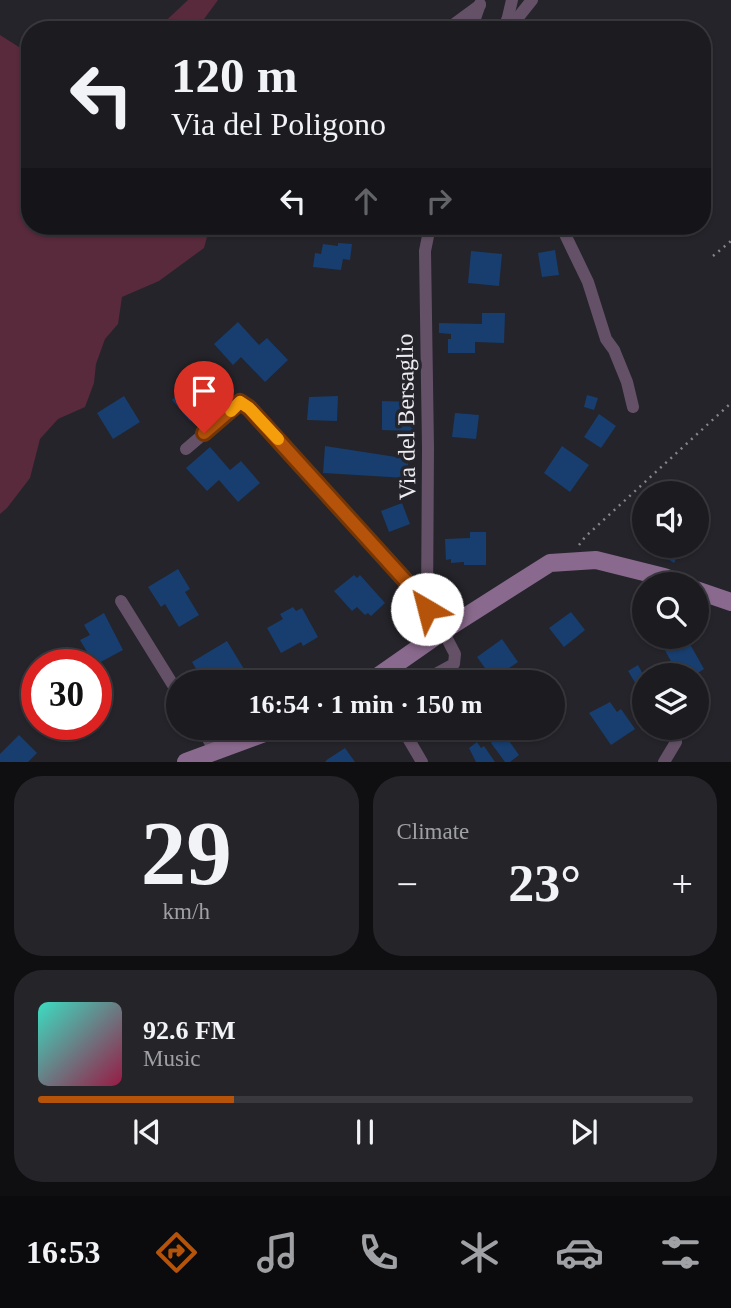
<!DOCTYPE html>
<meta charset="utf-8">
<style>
body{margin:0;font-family:Georgia,serif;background:#242429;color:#f1f3f6;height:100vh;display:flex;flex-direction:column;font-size:26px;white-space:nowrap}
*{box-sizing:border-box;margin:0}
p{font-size:23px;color:#a0a1a5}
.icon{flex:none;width:38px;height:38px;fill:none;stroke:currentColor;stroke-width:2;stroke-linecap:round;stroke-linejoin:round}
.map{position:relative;height:762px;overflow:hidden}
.details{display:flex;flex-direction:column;gap:14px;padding:14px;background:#0f0f12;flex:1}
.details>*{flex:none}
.banner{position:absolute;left:21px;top:21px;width:690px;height:214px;border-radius:28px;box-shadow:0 2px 5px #0004,0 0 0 2px #39393e;background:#1b1b20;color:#f1f3f6;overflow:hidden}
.buttons{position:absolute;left:632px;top:481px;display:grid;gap:14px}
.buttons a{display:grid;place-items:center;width:77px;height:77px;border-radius:50%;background:#1b1b20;box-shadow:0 2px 5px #0004,0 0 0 2px #39393e;font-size:35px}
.speed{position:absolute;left:21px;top:649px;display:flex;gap:14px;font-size:35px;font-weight:700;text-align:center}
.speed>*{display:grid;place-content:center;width:91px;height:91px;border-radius:50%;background:#1b1b20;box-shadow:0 2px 5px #0004,0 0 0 2px #39393e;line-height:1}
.speed .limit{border:10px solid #d22;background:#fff;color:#111}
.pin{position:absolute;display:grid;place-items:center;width:60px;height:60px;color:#fff;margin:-72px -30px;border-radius:50% 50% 50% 0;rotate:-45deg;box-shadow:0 0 7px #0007}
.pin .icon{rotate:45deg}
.me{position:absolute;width:77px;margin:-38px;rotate:323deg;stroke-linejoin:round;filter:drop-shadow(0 0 5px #0008)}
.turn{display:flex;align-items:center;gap:24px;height:147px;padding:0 35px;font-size:32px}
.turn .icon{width:91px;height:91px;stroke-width:2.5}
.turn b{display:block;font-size:49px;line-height:60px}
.lanes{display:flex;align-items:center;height:66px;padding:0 35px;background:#0003;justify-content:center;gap:35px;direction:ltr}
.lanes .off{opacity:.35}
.big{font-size:52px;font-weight:700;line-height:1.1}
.details .card{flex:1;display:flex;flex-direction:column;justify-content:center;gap:10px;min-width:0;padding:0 24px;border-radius:28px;background:#242429}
.details .dial{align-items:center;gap:0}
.dial b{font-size:91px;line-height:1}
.song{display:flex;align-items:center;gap:21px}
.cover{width:84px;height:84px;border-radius:10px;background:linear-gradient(135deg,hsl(170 70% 55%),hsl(340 70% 35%))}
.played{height:7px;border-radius:4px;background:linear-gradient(90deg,#b45309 30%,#39393e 30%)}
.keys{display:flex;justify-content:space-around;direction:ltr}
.heat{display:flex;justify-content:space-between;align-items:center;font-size:38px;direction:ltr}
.details .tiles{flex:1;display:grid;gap:14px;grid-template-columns:1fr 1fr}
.card:last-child{grid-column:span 2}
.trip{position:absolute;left:166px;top:670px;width:399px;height:70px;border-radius:35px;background:#1b1b20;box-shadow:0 2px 5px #0004,0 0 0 2px #39393e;font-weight:700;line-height:70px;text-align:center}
.dock{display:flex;height:112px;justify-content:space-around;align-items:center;background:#0b0b0d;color:#a0a1a5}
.dock .icon{width:49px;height:49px}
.dock .current{color:#b45309}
.dock b{font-size:32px;color:#f1f3f6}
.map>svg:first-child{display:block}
</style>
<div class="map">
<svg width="731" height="762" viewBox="0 0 731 762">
<rect width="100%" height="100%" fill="#24242a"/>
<g fill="#59293c">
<path d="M188,0H218L196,30H156Z"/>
<path d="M0,35L30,54V226H210L204,248L159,281L122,297L118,324L105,339L96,364L94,383L85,407L58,419L40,439L30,478L7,508L0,514Z"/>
</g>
<g fill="#173e6f">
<path d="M338,243L352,244L350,260L343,259L341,270L313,267L315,253L321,254L323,244L338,246Z"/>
<path d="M555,250L559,275L542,277L538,253Z"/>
<path d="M471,251L502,254L499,286L468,283Z"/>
<path d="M482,313H505L504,343L475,342V353H448V339H451V334L439,333V323L482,324Z"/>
<path d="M238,322L259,345L267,338L288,360L265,382L241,357L233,365L214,344Z"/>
<path d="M201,372L221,394L190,421L172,400Z"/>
<path d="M587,395L598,398L594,410L584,407Z"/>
<path d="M124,396L140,422L113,439L97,413Z"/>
<path d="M338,396L337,421L307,420L309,397Z"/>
<path d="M382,401L413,402V431L382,430Z"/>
<path d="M455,413L479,415L476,439L452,437Z"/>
<path d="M599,414L616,426L601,448L584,437Z"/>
<path d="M325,446L409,459L406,478L323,473Z"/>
<path d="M562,446L589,465L570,492L544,473Z"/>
<path d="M210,447L230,470L241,461L260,483L238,502L219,480L207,491L186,468Z"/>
<path d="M402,503L410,524L389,532L381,511Z"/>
<path d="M470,532H486V565H464V562L451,563V559L446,560L445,539L470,538Z"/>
<path d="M648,546H683L674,563Z"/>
<path d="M178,569L190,589L185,592L199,615L179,627L165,604L161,607L148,587Z"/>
<path d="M354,575L357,578L360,575L385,603L371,616L368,613L365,615L357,607L352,611L334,591Z"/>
<path d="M293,607L296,611L302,608L318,637L303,646L301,642L281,653L267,628L283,619L280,614Z"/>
<path d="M571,612L585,630L564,647L549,628Z"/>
<path d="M104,613L123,650L95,665L80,640L90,635L84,625Z"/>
<path d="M671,637H686L704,669L693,676H679L661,643Z"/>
<path d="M502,639L518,662L493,679L477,657Z"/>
<path d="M227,641L250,679L244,682H210L205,674L201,677L192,662Z"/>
<path d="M638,665L644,676V686L639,689L628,671Z"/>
<path d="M610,702L617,712L621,709L635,729L611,745L589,713Z"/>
<path d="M497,730L501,736L504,734L519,755L510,762H505L491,743L493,741L489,735Z"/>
<path d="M19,735L37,753L28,762H0V754Z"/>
<path d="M477,742L481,748L484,746L495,762H476L469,748Z"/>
<path d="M345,748L355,762H325L328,759Z"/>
</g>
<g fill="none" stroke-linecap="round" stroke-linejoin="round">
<g stroke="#848489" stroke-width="2.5" stroke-dasharray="2 5" stroke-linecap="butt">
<path d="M713,256L731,241"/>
<path d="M579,545L585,537L731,403"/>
</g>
<g stroke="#655167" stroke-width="12">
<path d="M507,20H516L532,0"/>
<path d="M446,30L480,5"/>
<path d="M471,30L480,4"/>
<path d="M505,30L512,0"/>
<path d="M561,226L588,282L606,339L614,350L627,382L633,407"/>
<path d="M186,449L240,403L249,408L413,589L427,609L436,635"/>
<path d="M121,601L178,693"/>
<path d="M427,609L428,448L425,251L430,226"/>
<path d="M421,682L454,664L455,654L443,631"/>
<path d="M201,728L215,750"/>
<path d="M402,728L422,762"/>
<path d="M664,762L676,742"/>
</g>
<g stroke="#89698d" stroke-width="18">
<path d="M696,590L731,602"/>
<path d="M370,682L443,631L550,563L596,560L664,577L683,584"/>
<path d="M186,762L278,728"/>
</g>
</g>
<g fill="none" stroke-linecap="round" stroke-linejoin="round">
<g stroke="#753606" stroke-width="18">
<path id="route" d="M204,433L240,402L249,408L413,589L427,609"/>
</g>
<use href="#route" stroke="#b45309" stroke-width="12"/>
<path stroke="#f59e0b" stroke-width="12" d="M231,411L240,402L249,408L278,439"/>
</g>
<g text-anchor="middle" stroke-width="7" stroke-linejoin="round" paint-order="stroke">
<g font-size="24" fill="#ededf1" stroke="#24242a">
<text transform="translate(406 417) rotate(-91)" y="8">Via del Bersaglio</text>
</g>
</g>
</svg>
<div class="buttons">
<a><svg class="icon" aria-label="sound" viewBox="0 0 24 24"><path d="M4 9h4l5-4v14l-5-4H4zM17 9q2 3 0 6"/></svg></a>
<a><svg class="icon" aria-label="search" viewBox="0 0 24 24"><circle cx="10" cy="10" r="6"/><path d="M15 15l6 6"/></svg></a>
<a><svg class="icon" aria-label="layers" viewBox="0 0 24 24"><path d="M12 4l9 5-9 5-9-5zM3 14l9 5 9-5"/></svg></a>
</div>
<div class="speed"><div class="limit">30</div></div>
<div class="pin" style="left:204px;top:433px;background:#d93025"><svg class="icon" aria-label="arrive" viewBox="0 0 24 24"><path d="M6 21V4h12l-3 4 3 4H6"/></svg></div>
<svg class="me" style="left:427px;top:609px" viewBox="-20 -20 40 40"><circle r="19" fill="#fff"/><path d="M0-13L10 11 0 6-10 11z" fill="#b45309"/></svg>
<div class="trip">16:54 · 1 min · 150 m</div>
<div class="banner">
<div class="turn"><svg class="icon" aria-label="left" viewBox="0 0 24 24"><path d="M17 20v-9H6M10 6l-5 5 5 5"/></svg><div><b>120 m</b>Via del Poligono</div></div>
<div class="lanes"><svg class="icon" aria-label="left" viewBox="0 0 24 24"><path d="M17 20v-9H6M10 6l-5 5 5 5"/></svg><svg class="icon off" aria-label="ahead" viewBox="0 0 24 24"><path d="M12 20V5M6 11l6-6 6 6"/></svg><svg class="icon off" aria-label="right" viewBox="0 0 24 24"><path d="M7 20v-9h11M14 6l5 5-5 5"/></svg></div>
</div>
</div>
<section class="details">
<div class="tiles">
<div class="card dial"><b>29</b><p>km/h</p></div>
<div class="card"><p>Climate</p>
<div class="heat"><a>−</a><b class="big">23°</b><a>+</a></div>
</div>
<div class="card">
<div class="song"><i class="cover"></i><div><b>92.6 FM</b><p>Music</p></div></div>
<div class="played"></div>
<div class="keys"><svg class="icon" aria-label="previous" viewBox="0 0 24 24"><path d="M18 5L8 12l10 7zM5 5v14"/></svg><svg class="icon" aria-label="pause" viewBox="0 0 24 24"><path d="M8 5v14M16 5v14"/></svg><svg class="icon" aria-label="next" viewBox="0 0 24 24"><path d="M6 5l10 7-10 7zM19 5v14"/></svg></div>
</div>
</div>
</section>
<nav class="dock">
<b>16:53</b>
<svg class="icon current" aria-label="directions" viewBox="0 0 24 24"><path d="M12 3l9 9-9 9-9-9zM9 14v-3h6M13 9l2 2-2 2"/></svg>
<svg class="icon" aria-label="music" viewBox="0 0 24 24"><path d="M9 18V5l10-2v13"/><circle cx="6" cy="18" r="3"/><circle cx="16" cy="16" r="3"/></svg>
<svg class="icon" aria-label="phone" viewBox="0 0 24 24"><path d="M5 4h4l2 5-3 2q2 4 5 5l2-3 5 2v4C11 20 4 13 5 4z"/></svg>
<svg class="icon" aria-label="climate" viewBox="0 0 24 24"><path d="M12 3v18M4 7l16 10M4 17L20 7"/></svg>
<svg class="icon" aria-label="car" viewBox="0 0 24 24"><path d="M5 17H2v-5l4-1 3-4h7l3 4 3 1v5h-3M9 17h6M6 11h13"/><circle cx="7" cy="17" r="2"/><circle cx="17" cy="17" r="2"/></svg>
<svg class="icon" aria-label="filters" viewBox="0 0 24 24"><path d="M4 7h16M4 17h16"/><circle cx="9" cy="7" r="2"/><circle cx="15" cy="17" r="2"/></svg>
</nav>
